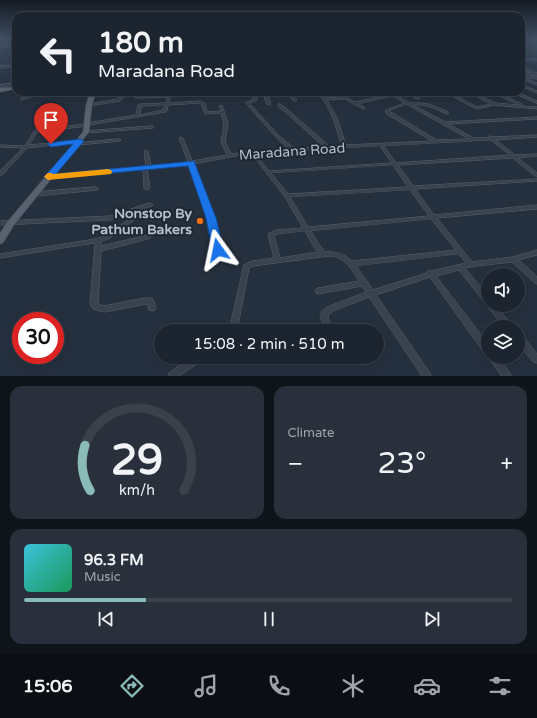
<!DOCTYPE html>
<meta charset="utf-8">
<style>
body{margin:0;font-family:"Varela Round",sans-serif;background:#29303b;color:#f1f3f6;height:100vh;display:flex;flex-direction:column;font-size:15px;white-space:nowrap}
*{box-sizing:border-box;margin:0}
p{font-size:13px;color:#a0a4aa}
.icon{flex:none;width:22px;height:22px;fill:none;stroke:currentColor;stroke-width:2;stroke-linecap:round;stroke-linejoin:round}
.map{position:relative;height:376px;overflow:hidden}
.side{display:flex;flex-direction:column;gap:10px;padding:10px;background:#0f141a;flex:1}
.side>*{flex:none}
.top-card{position:absolute;left:12px;top:12px;width:513px;height:84px;border-radius:12px;box-shadow:0 4px 16px #0002,0 0 0 1px #3a414b;background:#1c242f;color:#f1f3f6;overflow:hidden}
.buttons{position:absolute;left:481px;top:268px;display:grid;gap:8px}
.buttons a{display:grid;place-items:center;width:44px;height:44px;border-radius:50%;background:#1c242f;box-shadow:0 4px 16px #0002,0 0 0 1px #3a414b;font-size:20px}
.speed{position:absolute;left:12px;top:312px;display:flex;gap:8px;font-size:20px;font-weight:700;text-align:center}
.speed>*{display:grid;place-content:center;width:52px;height:52px;border-radius:50%;background:#1c242f;box-shadow:0 4px 16px #0002,0 0 0 1px #3a414b;line-height:1}
.speed .limit{border:6px solid #d22;background:#fff;color:#111}
.pin{position:absolute;display:grid;place-items:center;width:34px;height:34px;color:#fff;margin:-41px -17px;border-radius:50% 50% 50% 0;rotate:-45deg;box-shadow:0 0 4px #0007}
.pin .icon{rotate:45deg}
.me{position:absolute;width:44px;margin:-22px;rotate:348deg;stroke-linejoin:round;filter:drop-shadow(0 0 3px #0008)}
.turn{display:flex;align-items:center;gap:14px;height:84px;padding:0 20px;font-size:18px}
.turn .icon{width:52px;height:52px;stroke-width:2.5}
.turn b{display:block;font-size:28px;line-height:34px}
.big{font-size:30px;font-weight:600;line-height:1.1}
.side .tile{flex:1;display:flex;flex-direction:column;justify-content:center;gap:6px;min-width:0;padding:0 14px;border-radius:12px;background:#29303b}
.side .dial{align-items:center;gap:0}
.dial svg{height:104px;overflow:visible;fill:none;stroke:#3a414b;stroke-width:7;stroke-linecap:round;text-anchor:middle}
.dial text{fill:#f1f3f6;stroke:none}
.song{display:flex;align-items:center;gap:12px}
.cover{width:48px;height:48px;border-radius:6px;background:linear-gradient(135deg,hsl(190 70% 55%),hsl(150 70% 35%))}
.played{height:4px;border-radius:2px;background:linear-gradient(90deg,#8bbbb9 25%,#3a414b 25%)}
.keys{display:flex;justify-content:space-around;direction:ltr}
.heat{display:flex;justify-content:space-between;align-items:center;font-size:22px;direction:ltr}
.side .tiles{flex:1;display:grid;gap:10px;grid-template-columns:1fr 1fr}
.tile:last-child{grid-column:span 2}
.trip{position:absolute;left:154px;top:324px;width:230px;height:40px;border-radius:20px;background:#1c242f;box-shadow:0 4px 16px #0002,0 0 0 1px #3a414b;font-weight:600;line-height:40px;text-align:center}
.tabs{display:flex;height:64px;justify-content:space-around;align-items:center;background:#0b0e13;color:#a0a4aa}
.tabs .icon{width:28px;height:28px}
.tabs .selected{color:#8bbbb9}
.tabs b{font-size:18px;color:#f1f3f6}
.map>svg:first-child{display:block}
</style>
<div class="map">
<svg width="537" height="376" viewBox="0 0 537 376">
<rect width="100%" height="100%" fill="#25303f"/>
<path fill="#273d40" d="M521,38H537V56L521,55Z"/>
<g fill="none" stroke-linecap="round" stroke-linejoin="round">
<path fill="#3a4d68" fill-rule="evenodd" d="M16,46V48L0,49V47Z"/>
<g stroke="#57606c" stroke-width="1">
<g id="minor">
<path d="M16,42V44L0,45V43Z"/>
<path d="M521,58L537,59V61L521,60Z"/>
<path d="M14,65H15V67L0,68V66Z"/>
<path d="M521,66L537,73V75H521V73H532L521,68Z"/>
<path d="M525,76L537,77V79L526,78H525Z"/>
<path d="M521,77L537,83V85L521,79Z"/>
<path d="M16,83V85L0,87V85Z"/>
<path d="M521,84L537,91V93L521,86Z"/>
<path d="M33,92H37L34,96L22,100L20,99L32,94Z"/>
<path d="M189,92L191,93L190,94L170,97L169,103L200,101L205,103L207,112L221,111L219,106L222,105L228,124L225,142L231,154L252,151L289,149L277,138L249,107L248,106L250,105H251L279,136L294,148L324,147L290,116L278,106V104H280L287,109L329,146H342C335,125 332,109 317,92H321L326,98L346,97L355,102L393,94L410,103H419L429,104L439,108L448,112V114C444,113 440,111 436,109C429,106 421,104 413,105L445,122L537,117V119L448,124L472,137L473,138H488L489,136H490L493,137L537,135V137L496,140L515,155L537,154V156L518,158L537,173V176H535L513,158L398,165L413,186L537,179V181L415,189L434,215L537,205V209L437,218L472,262L512,257L527,253L537,250V255L519,260L537,277V284L535,283L512,262L477,266L465,268L488,296V305H495L512,325L513,327H504L488,307L487,305L488,304L485,303L459,270L436,276L488,344V355L485,354L430,277L376,295L430,373L431,376H422L369,297L333,311L328,315V318L335,331H327L320,318L322,311L327,307L366,292L362,286L318,294L316,293L315,291L316,289L318,288L359,281C351,269 345,256 328,256L253,266L249,268L237,331H229L244,265L252,261L274,258L268,234L269,233L277,230L303,228L285,197L251,153L193,164L214,218L221,250L220,252H216L215,250L208,218L189,165L151,168L149,169H147L150,188L147,190L144,188L143,169L48,178L46,177L48,176L146,166L144,151L146,150L148,151L151,166L188,162L179,138L181,137L183,138L192,161L227,155L221,142L224,124L221,113L205,114L201,104L200,103L168,105L167,111L165,112L89,125L87,126L37,132L29,145L80,140L82,141L80,142L27,148L2,175H0V171L23,148L0,147V145L25,146L35,130H36L85,124L87,123L136,115L138,105L141,104L166,103L167,97L136,98H135V96L169,95ZM393,96L405,103L386,110L385,111L387,114L432,141L346,145L337,118L327,100L345,99L363,109L365,108L364,107L358,104ZM407,104L408,105L469,139L436,140L435,139L389,111ZM165,105L163,110L140,115L141,106H142ZM491,140L510,155L396,163L384,146ZM380,146L392,163L269,171L255,153ZM393,165L408,187L288,194L271,173ZM410,190L429,216L308,227L290,197ZM431,219L456,250L352,261C344,254 336,251 325,252L318,243L311,231ZM305,231L314,247L318,252L280,258L274,235L277,234ZM459,254L466,263L432,271L430,270L428,271L427,273L373,290L356,266Z"/>
<path d="M251,92H255L257,100L248,104H246V102L253,100Z"/>
<path d="M263,92H267L271,104L270,105L267,104Z"/>
<path d="M287,92H291L297,100L296,101H294Z"/>
<path d="M407,92H411L420,98L417,99Z"/>
<path d="M445,92H449L477,107L491,104L468,92H472L495,103L519,105L491,92H496L522,104V106L537,107V109L494,105L477,109Z"/>
<path d="M512,92H517L537,101V103Z"/>
<path d="M121,96L124,97L120,101L89,106L87,105L89,104L118,99Z"/>
<path d="M152,126H153V128L86,133L84,132L86,131Z"/>
<path d="M119,139L121,140L120,141L78,145L76,144L78,143Z"/>
<path d="M96,187L99,189L98,190L36,196L33,194L36,192Z"/>
<path d="M150,203L153,205L152,206L110,220L0,225V221L110,216Z"/>
<path d="M131,218L133,219L134,220L133,221L110,238L100,242L101,244V246L148,235L150,236L151,237L150,238L148,239L101,251L98,303V304L104,306L144,298H150L153,299L156,308L155,310L152,311L149,310L147,304L104,312L93,309L90,304L95,245L94,243L0,258V254L95,239L106,236L129,219Z"/>
<path d="M518,333L521,334L537,354V363L533,362L518,343Z"/>
<path d="M192,357H211L210,360L197,364L179,376H168L169,373Z"/>
<path d="M489,357H498L510,373L511,376H502Z"/>
</g>
</g>
<g stroke="#424b58" stroke-width="1">
<g id="primary">
<path d="M16,87V89L0,92V88Z"/>
<path d="M90,92H96L92,105L89,132L14,225L3,243L0,244V233L8,221L83,132L86,105Z"/>
</g>
</g>
<use href="#minor" fill="#39424f" fill-rule="evenodd"/>
<use href="#primary" fill="#57616f" fill-rule="evenodd"/>
</g>
<linearGradient id="sky" x2="0" y2="1"><stop stop-color="#141a23"/><stop offset="0.42" stop-color="#404e63"/><stop offset="1" stop-color="#404e63" stop-opacity="0"/></linearGradient>
<rect width="537" height="91" fill="url(#sky)"/>
<path fill="#1a73e8" stroke="#114b97" d="M80,139L84,141L56,174L194,161L216,218L224,250L222,253L218,255L214,253L212,250L206,218L188,166L45,179L44,177L45,176L73,144L51,147L47,144L48,143Z"/>
<path fill="#f59e0b" d="M108,169L111,170L112,172L111,174L48,180L44,177C46,174 49,171 53,174Z"/>
<circle fill="#e8710a" stroke="#1e2734" stroke-width="1.5" cx="200" cy="221" r="4"/>
<g text-anchor="middle" stroke-width="4" stroke-linejoin="round" paint-order="stroke">
<g font-size="14" fill="#b5bdc9" stroke="#1e2734">
<text transform="translate(292 151) rotate(-4)" y="5">Maradana Road</text>
</g>
<g font-size="14" font-weight="bold" fill="#b5bdc9" stroke="#1e2734" text-anchor="end">
<text x="192" y="218">Nonstop By<tspan x="192" dy="16">Pathum Bakers</tspan></text>
</g>
</g>
</svg>
<div class="buttons">
<a><svg class="icon" aria-label="sound" viewBox="0 0 24 24"><path d="M4 9h4l5-4v14l-5-4H4zM17 9q2 3 0 6"/></svg></a>
<a><svg class="icon" aria-label="layers" viewBox="0 0 24 24"><path d="M12 4l9 5-9 5-9-5zM3 14l9 5 9-5"/></svg></a>
</div>
<div class="speed"><div class="limit">30</div></div>
<div class="pin" style="left:51px;top:144px;background:#d93025"><svg class="icon" aria-label="arrive" viewBox="0 0 24 24"><path d="M6 21V4h12l-3 4 3 4H6"/></svg></div>
<svg class="me" style="left:218px;top:250px" viewBox="-20 -20 40 40"><path d="M0-17L14 15 0 8-14 15z" fill="#1a73e8" stroke="#fff" stroke-width="4"/></svg>
<div class="trip">15:08 · 2 min · 510 m</div>
<div class="top-card">
<div class="turn"><svg class="icon" aria-label="left" viewBox="0 0 24 24"><path d="M17 20v-9H6M10 6l-5 5 5 5"/></svg><div><b>180 m</b>Maradana Road</div></div>
</div>
</div>
<section class="side">
<div class="tiles">
<div class="tile dial"><svg viewBox="0 0 100 80">
<path d="M14 69A42 42 0 1 1 86 69"/>
<path d="M14 69A42 42 0 0 1 10 34" stroke="#8bbbb9"/>
<text x="50" y="56" font-size="32" font-weight="700">29</text>
<text x="50" y="72" font-size="11">km/h</text>
</svg></div>
<div class="tile"><p>Climate</p>
<div class="heat"><a>−</a><b class="big">23°</b><a>+</a></div>
</div>
<div class="tile">
<div class="song"><i class="cover"></i><div><b>96.3 FM</b><p>Music</p></div></div>
<div class="played"></div>
<div class="keys"><svg class="icon" aria-label="previous" viewBox="0 0 24 24"><path d="M18 5L8 12l10 7zM5 5v14"/></svg><svg class="icon" aria-label="pause" viewBox="0 0 24 24"><path d="M8 5v14M16 5v14"/></svg><svg class="icon" aria-label="next" viewBox="0 0 24 24"><path d="M6 5l10 7-10 7zM19 5v14"/></svg></div>
</div>
</div>
</section>
<nav class="tabs">
<b>15:06</b>
<svg class="icon selected" aria-label="directions" viewBox="0 0 24 24"><path d="M12 3l9 9-9 9-9-9zM9 14v-3h6M13 9l2 2-2 2"/></svg>
<svg class="icon" aria-label="music" viewBox="0 0 24 24"><path d="M9 18V5l10-2v13"/><circle cx="6" cy="18" r="3"/><circle cx="16" cy="16" r="3"/></svg>
<svg class="icon" aria-label="phone" viewBox="0 0 24 24"><path d="M5 4h4l2 5-3 2q2 4 5 5l2-3 5 2v4C11 20 4 13 5 4z"/></svg>
<svg class="icon" aria-label="climate" viewBox="0 0 24 24"><path d="M12 3v18M4 7l16 10M4 17L20 7"/></svg>
<svg class="icon" aria-label="car" viewBox="0 0 24 24"><path d="M5 17H2v-5l4-1 3-4h7l3 4 3 1v5h-3M9 17h6M6 11h13"/><circle cx="7" cy="17" r="2"/><circle cx="17" cy="17" r="2"/></svg>
<svg class="icon" aria-label="filters" viewBox="0 0 24 24"><path d="M4 7h16M4 17h16"/><circle cx="9" cy="7" r="2"/><circle cx="15" cy="17" r="2"/></svg>
</nav>
